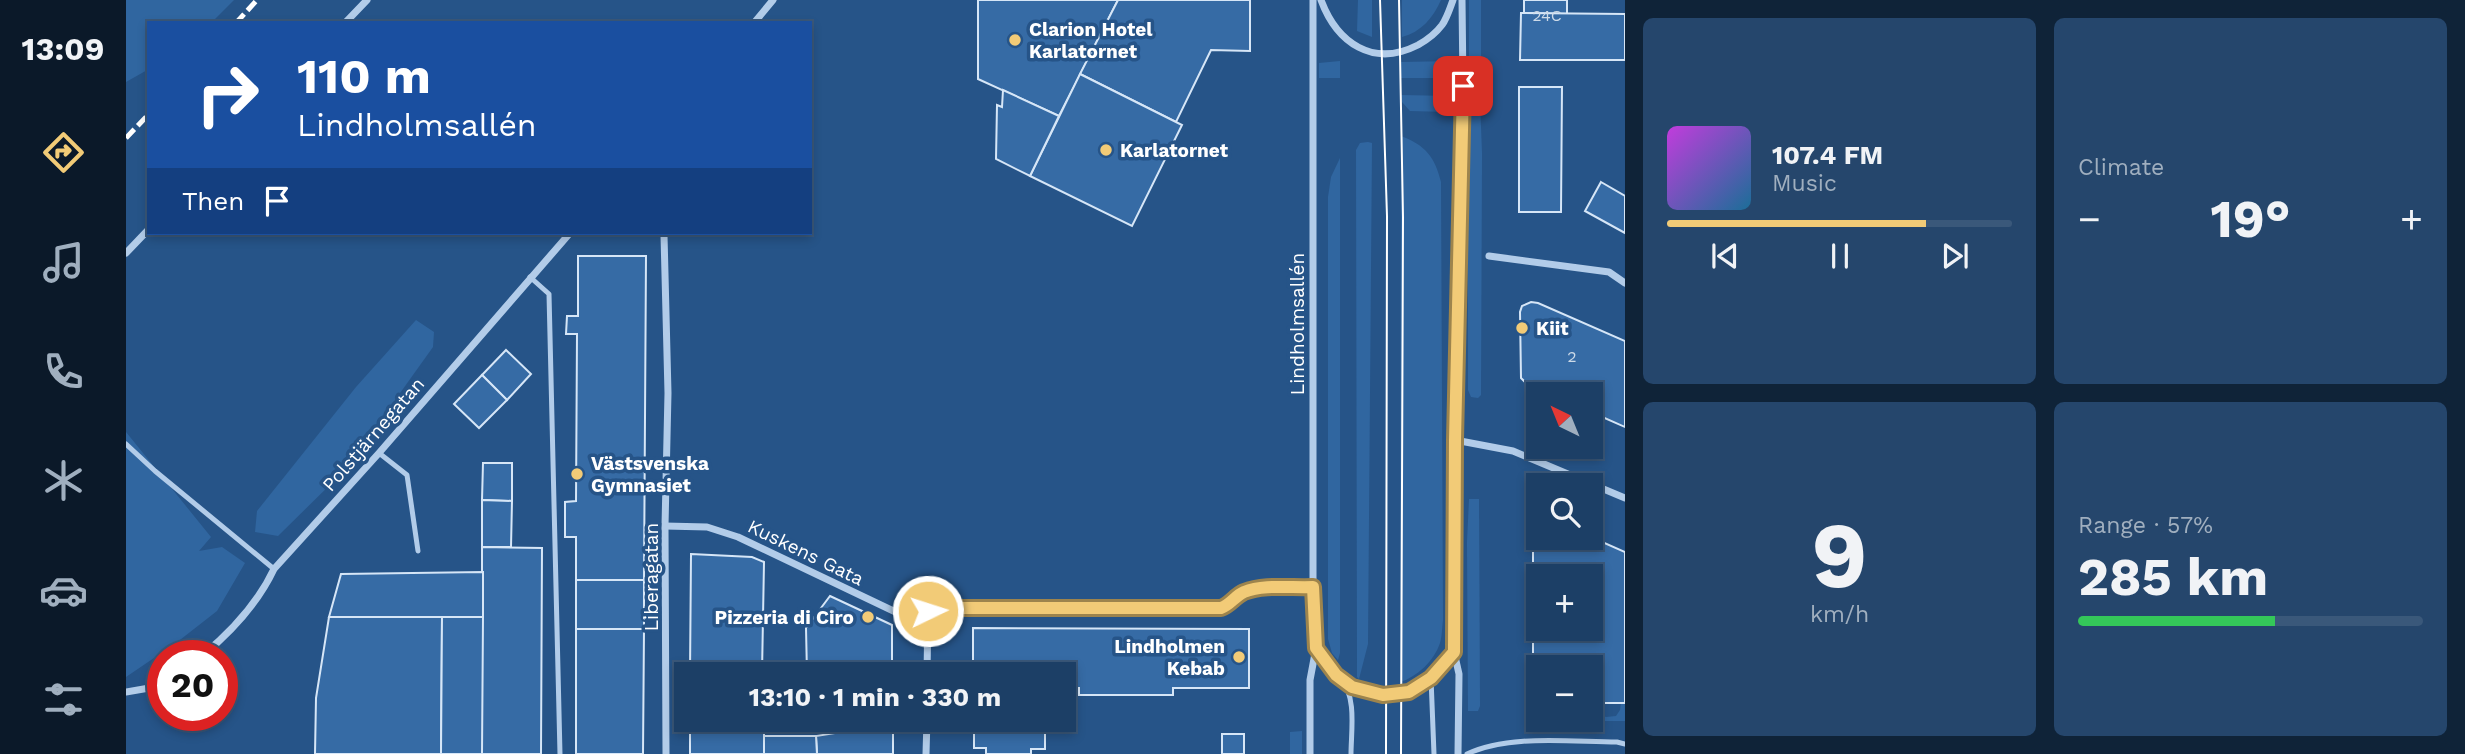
<!DOCTYPE html>
<meta charset="utf-8">
<style>
body{margin:0;font-family:"Work Sans",sans-serif;background:#25466c;color:#f1f3f6;height:100vh;display:flex;flex-direction:column;font-size:26px;white-space:nowrap}
*{box-sizing:border-box;margin:0}
p{font-size:23px;color:#a0afbf}
.icon{flex:none;width:38px;height:38px;fill:none;stroke:currentColor;stroke-width:2;stroke-linecap:round;stroke-linejoin:round}
.map{position:relative;flex:1;overflow:hidden}
.side{display:flex;flex-direction:column;gap:18px;padding:18px;background:#0f2338;width:840px}
.side>*{flex:none}
.guide{position:absolute;left:21px;top:21px;width:665px;height:214px;border-radius:0px;box-shadow:0 4px 10px #0003,0 0 0 2px #3a587a;background:#1a4fa0;color:#fff;overflow:hidden}
.needle{width:46px;rotate:317deg}
.fabs{position:absolute;left:1400px;top:382px;display:grid;gap:14px}
.fabs a{display:grid;place-items:center;width:77px;height:77px;border-radius:0px;background:#1c3f66;box-shadow:0 4px 10px #0003,0 0 0 2px #3a587a;font-size:35px}
.speed{position:absolute;left:21px;top:640px;display:flex;gap:14px;font-size:35px;font-weight:700;text-align:center}
.speed>*{display:grid;place-content:center;width:91px;height:91px;border-radius:50%;background:#1c3f66;box-shadow:0 4px 10px #0003,0 0 0 2px #3a587a;line-height:1}
.speed .limit{border:10px solid #d22;background:#fff;color:#111}
.pin{position:absolute;display:grid;place-items:center;width:60px;height:60px;color:#fff;margin:-30px;border-radius:14px;box-shadow:0 4px 10px #0006}
.me{position:absolute;width:77px;margin:-38px;rotate:86deg;stroke-linejoin:round;filter:drop-shadow(0 0 5px #0008)}
.turn{display:flex;align-items:center;gap:24px;height:147px;padding:0 35px;font-size:32px}
.turn .icon{width:91px;height:91px;stroke-width:2.5}
.turn b{display:block;font-size:49px;line-height:60px}
.then{display:flex;align-items:center;height:66px;padding:0 35px;background:#0003;gap:14px;font-size:26px}
.big{font-size:52px;font-weight:700;line-height:1.1}
.side .card{flex:1;display:flex;flex-direction:column;justify-content:center;gap:10px;min-width:0;padding:0 24px;border-radius:10px;background:#25466c}
.side .dial{align-items:center;gap:0}
.dial b{font-size:91px;line-height:1}
.song{display:flex;align-items:center;gap:21px}
.cover{width:84px;height:84px;border-radius:10px;background:linear-gradient(135deg,hsl(290 70% 55%),hsl(200 70% 35%))}
.played{height:7px;border-radius:4px;background:linear-gradient(90deg,#f2cb77 75%,#3a587a 75%)}
.keys{display:flex;justify-content:space-around;direction:ltr}
.heat{display:flex;justify-content:space-between;align-items:center;font-size:38px;direction:ltr}
.charge{height:10px;border-radius:5px;background:linear-gradient(90deg,#34c759 57%,#3a587a 0)}
.side .tiles{flex:1;display:grid;gap:18px;grid-template-columns:repeat(2,1fr)}
.trip{position:absolute;left:548px;top:662px;width:402px;height:70px;border-radius:0px;background:#1c3f66;box-shadow:0 4px 10px #0003,0 0 0 2px #3a587a;font-weight:700;line-height:70px;text-align:center}
main{display:flex;flex:1;min-height:0}
.tab-bar{display:flex;flex-direction:column;width:126px;justify-content:space-around;align-items:center;background:#0b1929;color:#a0afbf}
.tab-bar .icon{width:49px;height:49px}
.tab-bar .on{color:#f2cb77}
.tab-bar b{font-size:32px;color:#f1f3f6}
.map>svg:first-child{display:block}
</style>
<main>
<nav class="tab-bar">
<b>13:09</b>
<svg class="icon on" aria-label="directions" viewBox="0 0 24 24"><path d="M12 3l9 9-9 9-9-9zM9 14v-3h6M13 9l2 2-2 2"/></svg>
<svg class="icon" aria-label="music" viewBox="0 0 24 24"><path d="M9 18V5l10-2v13"/><circle cx="6" cy="18" r="3"/><circle cx="16" cy="16" r="3"/></svg>
<svg class="icon" aria-label="phone" viewBox="0 0 24 24"><path d="M5 4h4l2 5-3 2q2 4 5 5l2-3 5 2v4C11 20 4 13 5 4z"/></svg>
<svg class="icon" aria-label="climate" viewBox="0 0 24 24"><path d="M12 3v18M4 7l16 10M4 17L20 7"/></svg>
<svg class="icon" aria-label="car" viewBox="0 0 24 24"><path d="M5 17H2v-5l4-1 3-4h7l3 4 3 1v5h-3M9 17h6M6 11h13"/><circle cx="7" cy="17" r="2"/><circle cx="17" cy="17" r="2"/></svg>
<svg class="icon" aria-label="filters" viewBox="0 0 24 24"><path d="M4 7h16M4 17h16"/><circle cx="9" cy="7" r="2"/><circle cx="15" cy="17" r="2"/></svg>
</nav>
<div class="map">
<svg width="1499" height="754" viewBox="0 0 1499 754">
<rect width="100%" height="100%" fill="#265488"/>
<g fill="#3066a0">
<path d="M0,0H108L85,23H23V69L0,82Z"/>
<path d="M1232,0H1246V37L1231,31Z"/>
<path d="M1276,0H1315C1307,18 1295,32 1276,37Z"/>
<path d="M1343,0H1355V75L1350,78L1343,77Z"/>
<path d="M1214,61V78H1193V63Z"/>
<path d="M1328,61V78H1275V62Z"/>
<path d="M1275,95L1325,96L1326,110L1321,112L1284,111L1276,102Z"/>
<path d="M1342,96H1350L1354,100L1356,153L1355,395L1352,398L1345,397L1342,390Z"/>
<path d="M1275,136C1299,145 1309,157 1315,182L1317,620C1316,628 1316,637 1314,643C1308,661 1291,677 1274,682Z"/>
<path d="M1242,142L1246,143L1242,644L1233,679L1231,677V663L1230,150L1234,143Z"/>
<path d="M1214,158V653L1212,660L1206,653L1202,639V197L1205,177Z"/>
<path d="M290,320L308,332L307,347L219,470L152,536L129,532L131,511L230,387Z"/>
<path d="M0,432L85,537L73,551L96,547L119,563L91,611L50,643L0,677Z"/>
<path d="M1343,499H1353L1354,706L1352,711H1342L1341,542Z"/>
<path d="M1495,703H1499V721H1470L1469,716L1473,714L1480,717L1490,716L1494,710Z"/>
<path d="M1176,731V754H1164V732Z"/>
</g>
<g fill="#366ba5" stroke="#d6e6f7" stroke-width="2" fill-rule="evenodd">
<path d="M852,0H992L933,116L852,79Z"/>
<path d="M992,0H1124V51L1085,50L1050,122L954,74Z"/>
<path d="M1398,0H1441V14L1398,13Z"/>
<path d="M1395,13L1499,14V60H1394Z"/>
<path d="M954,74L1056,125L1006,226L904,176Z"/>
<path d="M1393,87H1436L1435,212H1393Z"/>
<path d="M877,90L933,116L904,176L870,159L871,105L876,107Z"/>
<path d="M1475,182L1499,196V233L1459,211Z"/>
<path d="M452,256H520L518,580H450V537H439V502L450,501L451,334H440L441,316H452Z"/>
<path d="M1405,302L1412,303L1499,341V427L1465,412V394H1424L1401,384L1395,378L1394,312L1396,306Z"/>
<path d="M380,350L405,374L381,400L356,375Z"/>
<path d="M356,375L381,400L353,428L328,404Z"/>
<path d="M357,463H386V501L356,500Z"/>
<path d="M356,500L386,501L385,547H356Z"/>
<path d="M1407,512L1412,514V537H1465L1499,552V703H1465V667H1412V702H1407ZM1412,576H1465V628H1412Z"/>
<path d="M356,547L416,548L415,754H356Z"/>
<path d="M565,554L626,557L638,562L636,673L564,674Z"/>
<path d="M357,572V617H203L215,574Z"/>
<rect x="450" y="580" width="68" height="49"/>
<path d="M704,596L766,625V674H681L680,628Z"/>
<path d="M203,617H316L315,754H189L190,698Z"/>
<path d="M316,617H357L356,754H315Z"/>
<path d="M847,628L1123,629V688H1047V695H953V688H938V674H847Z"/>
<path d="M450,629H518L517,754H450Z"/>
<rect x="564" y="719" width="74" height="35"/>
<path d="M716,719H767V754H691L690,736L716,732Z"/>
<path d="M848,719H919V749H905V754H860V748H848Z"/>
<rect x="1096" y="734" width="22" height="20"/>
<path d="M638,736H690L691,754H638Z"/>
</g>
<g fill="none" stroke-linecap="round" stroke-linejoin="round">
<g stroke="#b2cce9" stroke-width="5">
<path d="M404,277L423,294L434,754"/>
<path d="M0,444L29,471L148,569"/>
<path d="M253,453L281,475L292,551"/>
<path d="M802,611L824,608H1095C1103,605 1106,599 1113,594C1128,584 1168,588 1187,587"/>
<path d="M1305,678L1308,754"/>
<path d="M1215,679C1231,697 1225,732 1225,754"/>
<path d="M1341,754C1382,734 1446,742 1491,742L1499,744"/>
</g>
<g stroke="#b2cce9" stroke-width="7">
<path d="M1195,0C1211,43 1247,68 1292,45C1301,40 1310,33 1316,25C1321,18 1324,8 1327,0"/>
<path d="M219,23L241,0"/>
<path d="M628,23L647,0"/>
<path d="M535,233L538,235L542,393L539,526L540,754"/>
<path d="M0,253L23,229"/>
<path d="M1363,256L1483,272L1499,283"/>
<path d="M1329,440L1387,451L1499,498"/>
<path d="M539,526L581,527L612,537L801,627"/>
<path d="M1190,648C1214,684 1255,716 1298,684C1310,675 1318,662 1328,652"/>
<path d="M76,656C105,632 132,603 148,569L253,453L444,233"/>
<path d="M801,674L802,611"/>
<path d="M0,692L29,687L37,682"/>
<path d="M800,754L801,719"/>
<path d="M1184,754V680L1190,648L1187,587V0"/>
<path d="M1332,754L1333,674L1328,652L1329,440L1337,86L1336,0"/>
</g>
<g stroke="#fff" stroke-width="2">
<path d="M1254,0L1261,216L1260,754"/>
<path d="M1273,0L1277,217L1275,754"/>
</g>
<g stroke="#fff" stroke-width="5" stroke-dasharray="12 5" stroke-linecap="butt">
<path d="M110,23L131,0"/>
<path d="M0,138L23,114"/>
</g>
</g>
<g fill="none" stroke-linecap="round" stroke-linejoin="round">
<g stroke="#9d844d" stroke-width="18">
<path id="route" d="M802,611L824,608H1095C1104,605 1109,596 1118,592C1138,584 1165,588 1187,587L1190,648L1210,675L1226,687L1257,695L1283,692L1305,678L1328,652L1329,440L1337,86"/>
</g>
<use href="#route" stroke="#f2cb77" stroke-width="12"/>
</g>
<g fill="#f2cb77" stroke="#265488" stroke-width="2.5">
<circle cx="889" cy="40" r="7"/>
<circle cx="980" cy="150" r="7"/>
<circle cx="1396" cy="328" r="7"/>
<circle cx="451" cy="474" r="7"/>
<circle cx="742" cy="617" r="7"/>
<circle cx="1113" cy="657" r="7"/>
</g>
<g text-anchor="middle" stroke-width="7" stroke-linejoin="round" paint-order="stroke">
<g font-size="16" fill="#cddae8">
<text x="1421" y="21">24C</text>
<text x="1446" y="362">2</text>
</g>
<g font-size="19" font-weight="bold" fill="#fff" stroke="#265488" text-anchor="start">
<text x="903" y="36">Clarion Hotel<tspan x="903" dy="22">Karlatornet</tspan></text>
<text x="994" y="157">Karlatornet</text>
<text x="1410" y="335">Kiit</text>
<text x="465" y="470">Västsvenska<tspan x="465" dy="22">Gymnasiet</tspan></text>
<text x="728" y="624" text-anchor="end">Pizzeria di Ciro</text>
<text x="1099" y="653" text-anchor="end">Lindholmen<tspan x="1099" dy="22">Kebab</tspan></text>
</g>
<g font-size="19" fill="#fff" stroke="#265488">
<text transform="translate(1171 324) rotate(-90)" y="7">Lindholmsallén</text>
<text transform="translate(247 434) rotate(-49)" y="7">Polstjärnegatan</text>
<text transform="translate(680 552) rotate(26)" y="7">Kuskens Gata</text>
<text transform="translate(525 577) rotate(-90)" y="7">Liberagatan</text>
</g>
</g>
</svg>
<div class="fabs">
<a><svg class="needle" viewBox="-14 -14 28 28"><path d="M0-13l5 13h-10z" fill="#e53935"/><path d="M0 13l5-13h-10z" fill="#a0afbf"/></svg></a>
<a><svg class="icon" aria-label="search" viewBox="0 0 24 24"><circle cx="10" cy="10" r="6"/><path d="M15 15l6 6"/></svg></a>
<a>+</a>
<a>−</a>
</div>
<div class="speed"><div class="limit">20</div></div>
<div class="pin" style="left:1337px;top:86px;background:#d93025"><svg class="icon" aria-label="arrive" viewBox="0 0 24 24"><path d="M6 21V4h12l-3 4 3 4H6"/></svg></div>
<svg class="me" style="left:802px;top:611px" viewBox="-20 -20 40 40"><circle r="17" fill="#f2cb77" stroke="#fff" stroke-width="3"/><path d="M0-11L8 9 0 5-8 9z" fill="#fff"/></svg>
<div class="trip">13:10 · 1 min · 330 m</div>
<div class="guide">
<div class="turn"><svg class="icon" aria-label="right" viewBox="0 0 24 24"><path d="M7 20v-9h11M14 6l5 5-5 5"/></svg><div><b>110 m</b>Lindholmsallén</div></div>
<div class="then">Then<svg class="icon" aria-label="arrive" viewBox="0 0 24 24"><path d="M6 21V4h12l-3 4 3 4H6"/></svg></div>
</div>
</div>
<section class="side">
<div class="tiles">
<div class="card">
<div class="song"><i class="cover"></i><div><b>107.4 FM</b><p>Music</p></div></div>
<div class="played"></div>
<div class="keys"><svg class="icon" aria-label="previous" viewBox="0 0 24 24"><path d="M18 5L8 12l10 7zM5 5v14"/></svg><svg class="icon" aria-label="pause" viewBox="0 0 24 24"><path d="M8 5v14M16 5v14"/></svg><svg class="icon" aria-label="next" viewBox="0 0 24 24"><path d="M6 5l10 7-10 7zM19 5v14"/></svg></div>
</div>
<div class="card"><p>Climate</p>
<div class="heat"><a>−</a><b class="big">19°</b><a>+</a></div>
</div>
<div class="card dial"><b>9</b><p>km/h</p></div>
<div class="card"><p>Range · 57%</p><b class="big">285 km</b><div class="charge"></div></div>
</div>
</section>
</main>
